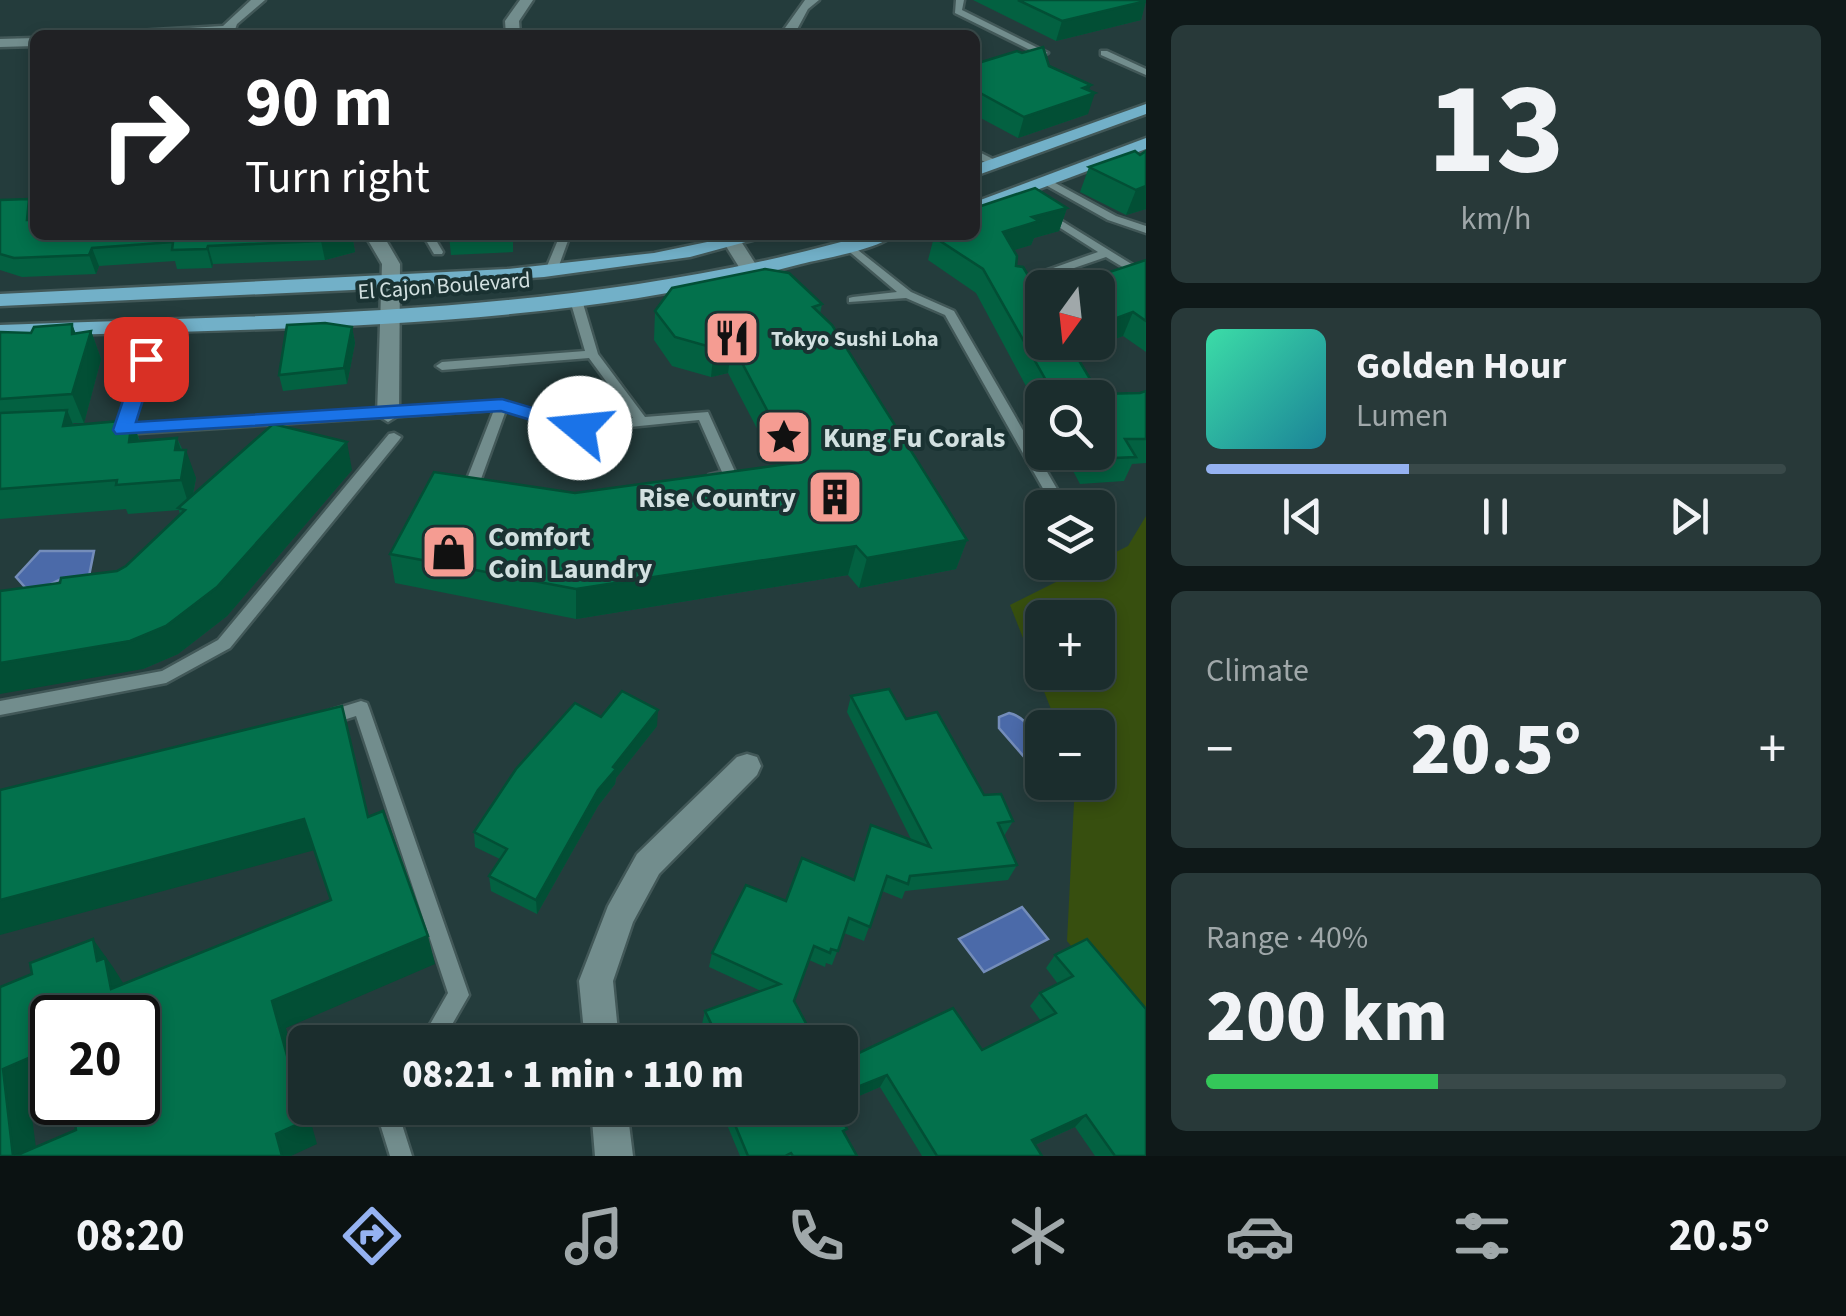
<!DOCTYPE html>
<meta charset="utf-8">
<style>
body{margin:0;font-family:"Source Sans 3",sans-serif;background:#283939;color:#f1f3f6;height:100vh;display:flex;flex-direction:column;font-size:38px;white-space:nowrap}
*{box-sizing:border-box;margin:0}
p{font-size:32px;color:#a0a8aa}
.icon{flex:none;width:55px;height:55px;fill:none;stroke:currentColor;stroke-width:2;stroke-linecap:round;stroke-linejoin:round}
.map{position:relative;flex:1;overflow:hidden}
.details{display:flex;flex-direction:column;gap:25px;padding:25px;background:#0f1919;width:700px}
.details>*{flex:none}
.guide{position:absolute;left:30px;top:30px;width:950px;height:210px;border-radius:15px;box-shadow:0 5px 15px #0003,0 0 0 2px #394949;background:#202124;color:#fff;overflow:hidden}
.needle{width:65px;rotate:195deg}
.controls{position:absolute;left:1025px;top:270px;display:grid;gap:20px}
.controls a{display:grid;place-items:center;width:90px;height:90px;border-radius:15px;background:#1b2d2d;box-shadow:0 5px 15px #0003,0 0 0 2px #394949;font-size:50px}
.speed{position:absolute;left:30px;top:995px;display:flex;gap:20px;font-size:50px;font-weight:700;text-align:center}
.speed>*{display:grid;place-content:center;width:130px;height:130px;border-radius:50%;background:#1b2d2d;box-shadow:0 5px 15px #0003,0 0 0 2px #394949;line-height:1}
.speed .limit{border:5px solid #111;border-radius:15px;background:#fff;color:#111}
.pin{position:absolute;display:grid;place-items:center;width:85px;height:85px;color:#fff;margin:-42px;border-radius:20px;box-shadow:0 5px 15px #0006}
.me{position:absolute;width:110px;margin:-55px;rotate:287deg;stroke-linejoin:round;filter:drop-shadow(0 0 8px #0008)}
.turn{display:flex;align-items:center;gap:35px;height:210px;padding:0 50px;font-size:45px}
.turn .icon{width:130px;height:130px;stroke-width:2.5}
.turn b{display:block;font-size:70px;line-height:85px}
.big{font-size:75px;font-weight:800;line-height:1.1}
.details .tile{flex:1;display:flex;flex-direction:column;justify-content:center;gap:15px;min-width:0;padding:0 35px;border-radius:15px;background:#283939}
.details .dial{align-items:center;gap:0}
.dial b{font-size:130px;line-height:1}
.song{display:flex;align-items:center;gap:30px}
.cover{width:120px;height:120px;border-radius:15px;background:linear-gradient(135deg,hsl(160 70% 55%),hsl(190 70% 35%))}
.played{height:10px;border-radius:5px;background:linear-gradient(90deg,#95b2f1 35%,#394949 35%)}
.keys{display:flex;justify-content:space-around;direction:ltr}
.heat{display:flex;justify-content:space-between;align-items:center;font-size:55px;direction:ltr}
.charge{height:15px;border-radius:8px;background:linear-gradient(90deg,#34c759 40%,#394949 0)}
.trip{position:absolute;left:288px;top:1025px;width:570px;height:100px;border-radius:15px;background:#1b2d2d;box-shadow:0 5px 15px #0003,0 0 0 2px #394949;font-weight:800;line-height:100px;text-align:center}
.tabs{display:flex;height:160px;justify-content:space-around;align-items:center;background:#0b1212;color:#a0a8aa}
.tabs .icon{width:70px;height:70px}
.tabs .active{color:#95b2f1}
.tabs b{font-size:45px;color:#f1f3f6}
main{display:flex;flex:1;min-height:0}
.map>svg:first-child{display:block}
</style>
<main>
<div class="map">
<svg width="1146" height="1156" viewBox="0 0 1146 1156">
<rect width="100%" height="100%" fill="#243c3c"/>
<path fill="#374f0f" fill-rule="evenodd" d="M1146,516V1036L1067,941L1075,783L1098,782V728L1058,727L1010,605L1128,546ZM1042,618H1098V672H1042Z"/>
<g fill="#4b6aa9" stroke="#748dba" stroke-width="2.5">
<path d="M40,551H94L89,576L61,579L31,594L16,577Z"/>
<path d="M1009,713C1028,717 1043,744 1042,762L1026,759L999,728V717Z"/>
<path d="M1022,907L1048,939L984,972L959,939Z"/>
</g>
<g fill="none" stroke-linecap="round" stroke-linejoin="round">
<g stroke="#425858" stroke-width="5">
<g id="service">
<path d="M956,0H964L962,10L1048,53L1034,57L1033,55L1036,53L955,13Z"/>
<path d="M788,30L808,33L809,35L785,34L784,32Z"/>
<path d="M1101,51H1107L1146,69V75L1101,55Z"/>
<path d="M975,150L999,162L1001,164L993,166L975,157Z"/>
<path d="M1046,178L1116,216L1146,226V233L1108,220L1042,183L1041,181Z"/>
<path d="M35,203V209L0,210V204Z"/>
<path d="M1044,210L1146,273V281L1106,257L1019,287H1011V283L1098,252L1040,215V211Z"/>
<path d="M381,235H405L377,242L372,239Z"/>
<path d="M423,235H433L443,252L442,254H434Z"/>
<path d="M560,235H570L557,271L551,274L547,273L545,271Z"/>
<path d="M849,243L911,292L954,311L1068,508H1054L945,315L906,298L849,302V298L853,297L897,292L845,248V244Z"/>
<path d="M576,297L582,300L598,354L645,417L708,412L737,476L735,479L714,483L707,478L709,475L722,472L699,420L580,432L506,410L481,479L474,484L467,479L494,410L123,434L109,433L107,430L109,427L118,426L152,324L158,320L164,324L131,425L502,401L580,424L633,418L589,358L442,370L436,366L442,362L585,351L570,300Z"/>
<path d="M394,433L401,437L399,440L230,648L166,683L0,715V701L162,671L218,640L389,434Z"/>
<path d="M361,701L367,703L369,708L469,995L442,1042H420L448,993L356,716L325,726L319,724L317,719L319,714Z"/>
<path d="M380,1108H402L399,1115L412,1156H390L377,1114Z"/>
</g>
</g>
<g stroke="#425858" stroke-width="5">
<g id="minor">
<path d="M251,0H265L237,24L233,35H131L138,31L223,26Z"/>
<path d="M520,0H533L519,21L520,35H506L505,21Z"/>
<path d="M35,38V46L0,47V39Z"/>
<path d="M365,235H383L400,264L399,415L388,422L377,415L382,264Z"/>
<path d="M747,754L757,757L761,766L757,775L659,874L633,922L613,981L619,1042H585L579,981L608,906L637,854L737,757Z"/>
<path d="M591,1108H627L633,1156H595Z"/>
</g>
</g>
<g stroke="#425858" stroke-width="5">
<g id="tertiary">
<path d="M805,0H819L808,9L794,35H780Z"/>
<path d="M719,235H737L760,271L758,275H744Z"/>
</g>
</g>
<g stroke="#425858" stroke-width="5">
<g id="primary">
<path d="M1146,104V114L975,176V165Z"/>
<path d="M1146,138V149L975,213V202Z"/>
<path d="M741,235H771L690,257L544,277L352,290L0,306V294L507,269L654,253Z"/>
<path d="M866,235H894C876,250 825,258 801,264C541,333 266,327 0,337V325C291,314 584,316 866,235Z"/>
</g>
</g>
<use href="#service" fill="#728d8d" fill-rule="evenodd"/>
<use href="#minor" fill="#728d8d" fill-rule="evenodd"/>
<use href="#tertiary" fill="#728d8d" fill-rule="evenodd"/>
<use href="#primary" fill="#72b0c8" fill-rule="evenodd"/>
</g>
<g fill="#036141">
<path d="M973,0H1146L1141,20L1056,41Z"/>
<path d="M975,64L1049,66L1089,90L1088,114L1018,138L975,115Z"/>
<path d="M1135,151L1146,209L1126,215L1080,192L1089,167Z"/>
<path d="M29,199L35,214V235H352L355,252L325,260L213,264L212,268L177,269L175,261L99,266L96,274L22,277L0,270V200Z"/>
<path d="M1067,208L1059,231L1034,238L1031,245L1013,250L1016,266L1040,295L1146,260V352L1123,336L1075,354L1099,394L1140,393L1146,391V463L1132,464L1124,481L1080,484L1063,452H1098V398H1042V416L976,293L928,260L934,237Z"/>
<path d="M449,235H513V252L451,255Z"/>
<path d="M822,304L820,314L967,540L956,569L859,588L848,575L576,619L395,583L390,554L575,493L776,465L728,373L711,377L672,366L654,340L655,311Z"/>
<path d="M72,324L75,333L91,331L101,359L84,423H73L74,425L132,420L140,441L177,438L196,478L193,495L352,470L227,616L178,654L143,669L60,583L117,571L126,566L180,515L179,510L128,514L126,509L0,519V332L31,333Z"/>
<path d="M352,327L355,343L347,384L283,391L279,375Z"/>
<path d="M851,696L906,719L984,795L1013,821L1004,836L1017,865L1008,880L905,891L902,899L882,891L864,941L844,933L832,965L826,963L825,967L809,960L794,1001L816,1042H711L702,1024L705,1011L761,991L709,967L712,953L786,901L853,879L871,825L912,841L847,712Z"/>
<path d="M601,717L657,726L616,778L615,784L598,806L537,914L491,891L489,876L500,859L475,847L474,832Z"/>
<path d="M1087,939L1146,1156H1095L1075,1127L1035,1145L1042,1156H922L880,1087L840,1104V1062L982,1050L1041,1021L1030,1006L1040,993L1058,984L1046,968L1055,955Z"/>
<path d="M720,1108H835L845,1134L857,1156H740Z"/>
</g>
<g fill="#024f35">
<path d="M1146,1L1141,20L1056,41L1062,21Z"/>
<path d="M1091,85L1087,96L1095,93L1088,114L1018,138L1024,117Z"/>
<path d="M982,94L976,115H975V96Z"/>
<path d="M1146,186V209L1126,215L1136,190Z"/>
<path d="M29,199L35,214V228L27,220Z"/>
<path d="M1067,208L1059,231L1034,238L1031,245L995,256L1003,232L1032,217Z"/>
<path d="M345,235H352L355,252L325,260L321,241Z"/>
<path d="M208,246L213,264L212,268L207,249Z"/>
<path d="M92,248L99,266L96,274L89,255Z"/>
<path d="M1133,312L1123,336L1055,361L1062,342H1098V325Z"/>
<path d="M72,324L83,352L91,331L101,359L84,423L72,394Z"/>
<path d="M352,327L355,343L347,384L344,368Z"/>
<path d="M732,344L728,373L711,377L714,348Z"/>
<path d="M67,410L79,439L63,426Z"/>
<path d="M132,420L142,449L129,442Z"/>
<path d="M177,438L184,459L186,450L196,478L190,509L181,480L175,450Z"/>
<path d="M347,442L352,470L227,616L178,654L143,669L0,694V663Z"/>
<path d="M967,540L956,569L859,588L867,558Z"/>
<path d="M856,546L848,575L576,619V589Z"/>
<path d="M658,710L657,726L616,778L615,784L598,806L537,914L536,900L598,790L613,767Z"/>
<path d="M304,819L315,850L0,935V900Z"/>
<path d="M428,936L435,964L286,1028L305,1099V1108H307L317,1144L291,1156H282L276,1134L272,1001Z"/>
<path d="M93,939L113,967L125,986L111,989L97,961Z"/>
<path d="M52,1048V1084L29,1093L37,1156H13L3,1069Z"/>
<path d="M887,1075L880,1087L840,1104V1094Z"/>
<path d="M1086,1115L1075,1127L1021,1151L1032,1140Z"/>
</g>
<g fill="#03714c" stroke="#024f35" stroke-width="2.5">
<path d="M1018,0H1146V1L1062,21Z"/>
<path d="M1043,47L1049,66L1091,85L1083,88L1095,93L1024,117L982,94L975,96V64L1017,51L1022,53Z"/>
<path d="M1135,151L1140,155L1146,151V186L1136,190L1089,167Z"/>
<path d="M1035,188L1067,208L1032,217L1039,221L1003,232L1017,256L1016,266L1023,267L1040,295L1042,294V342H1068L1099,394L1140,393L1146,391V439H1125L1136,457L1091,459L1087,452H1098V398H1056L983,269L934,237L939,235H975V208Z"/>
<path d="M29,199L27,220H35V235H345L321,241L208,246L207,249L172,250L173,242L92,248L89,255L14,258L0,254V200Z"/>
<path d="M1146,260V321L1133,312L1098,325V288H1061Z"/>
<path d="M765,269L789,273L822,304L813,307L832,325L967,540L867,558L856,546L576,589L390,554L434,472L575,493L795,463L732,344L714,348L675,337L655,311L672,288Z"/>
<path d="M325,323L352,327L344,368L279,375L287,325Z"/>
<path d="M72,324V334L91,331L72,394L0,399V332L31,333L34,327Z"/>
<path d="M67,410L63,426L132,420L129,442L177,438L175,450H186L181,480L116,485L117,480L0,489V413Z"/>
<path d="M273,424L347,442L217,587L166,626L130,641L0,663V591L60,583L61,578L117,571L126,566L185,510L178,508Z"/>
<path d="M889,689L906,719L937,712L984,795L1001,794L1013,821L998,823L1017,865L910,876L908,884L887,876L870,927L849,918L838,951L831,949L830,953L814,946L794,1001L816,1042H720L705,1011L780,984L712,953L746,885L786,901L802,858L854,880L871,825L930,847L851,696Z"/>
<path d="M622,691L658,710L613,767L616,769L598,790L536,900L489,876L507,849L474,832L516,769L575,703L601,717Z"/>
<path d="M342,706L368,817L383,811L428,936L272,1001L305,1121L276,1134L282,1156H15L76,1130L72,1102H138V1018H52V1048L3,1069L13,1156H0V987L32,974L30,963L93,939L97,961L105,958L111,989L331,900L304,819L0,900V790Z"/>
<path d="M1087,939L1146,1009V1156H1115L1086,1115L1032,1140L1042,1156H937L887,1075L840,1094V1062L953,1008L982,1050L1056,1013L1040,993L1073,976L1055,955Z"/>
<path d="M728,1108H835L847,1129L843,1131L857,1156H793L791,1153L785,1156H748Z"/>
</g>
<path fill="#1a73e8" stroke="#114b97" stroke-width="2.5" d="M146,354L156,359L136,422L502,399L587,424L590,428L580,435L501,411L116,434L113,430L137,359Z"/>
<defs>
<g id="restaurant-square" transform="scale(2.875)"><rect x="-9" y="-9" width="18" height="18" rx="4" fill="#f59c92" stroke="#1a3232"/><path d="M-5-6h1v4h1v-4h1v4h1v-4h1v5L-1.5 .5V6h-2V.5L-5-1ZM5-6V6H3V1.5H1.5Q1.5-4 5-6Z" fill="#111"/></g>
<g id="sight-square" transform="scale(2.875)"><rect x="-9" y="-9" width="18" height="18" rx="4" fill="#f59c92" stroke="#1a3232"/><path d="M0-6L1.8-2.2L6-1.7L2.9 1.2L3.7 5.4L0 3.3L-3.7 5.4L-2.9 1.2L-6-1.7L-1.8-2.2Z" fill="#111"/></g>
<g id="building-square" transform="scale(2.875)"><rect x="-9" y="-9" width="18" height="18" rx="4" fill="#f59c92" stroke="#1a3232"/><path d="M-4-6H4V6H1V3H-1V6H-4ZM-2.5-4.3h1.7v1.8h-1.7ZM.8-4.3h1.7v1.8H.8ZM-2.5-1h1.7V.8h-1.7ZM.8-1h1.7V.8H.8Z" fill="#111"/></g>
<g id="shop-square" transform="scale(2.875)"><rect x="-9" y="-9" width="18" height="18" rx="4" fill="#f59c92" stroke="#1a3232"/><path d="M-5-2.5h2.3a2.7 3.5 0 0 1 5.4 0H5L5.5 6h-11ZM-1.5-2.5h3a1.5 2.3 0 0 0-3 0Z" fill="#111"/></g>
</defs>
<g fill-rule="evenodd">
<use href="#restaurant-square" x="732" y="338"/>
<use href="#sight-square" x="784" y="437"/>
<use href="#building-square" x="835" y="497"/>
<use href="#shop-square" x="449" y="552"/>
</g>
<g text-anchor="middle" stroke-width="8" stroke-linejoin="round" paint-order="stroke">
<g font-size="22" fill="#d2e0e0" stroke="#1a3232">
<text transform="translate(444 285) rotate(-4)" y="8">El Cajon Boulevard</text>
</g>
<g font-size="22" font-weight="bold" fill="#d2e0e0" stroke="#1a3232" text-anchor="start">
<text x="771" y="346">Tokyo Sushi Loha</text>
</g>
<g font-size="28" font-weight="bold" fill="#d2e0e0" stroke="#1a3232" text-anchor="start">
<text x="823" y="447">Kung Fu Corals</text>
<text x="796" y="507" text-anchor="end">Rise Country</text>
<text x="488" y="546">Comfort<tspan x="488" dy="32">Coin Laundry</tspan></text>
</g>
</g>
</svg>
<div class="controls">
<a><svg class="needle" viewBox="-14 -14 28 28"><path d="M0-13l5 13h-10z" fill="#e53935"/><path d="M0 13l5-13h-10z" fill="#a0a8aa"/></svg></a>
<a><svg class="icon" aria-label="search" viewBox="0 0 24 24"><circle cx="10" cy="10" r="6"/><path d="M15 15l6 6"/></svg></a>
<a><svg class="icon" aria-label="layers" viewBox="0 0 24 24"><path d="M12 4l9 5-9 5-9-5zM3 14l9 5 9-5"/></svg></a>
<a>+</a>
<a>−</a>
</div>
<div class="speed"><div class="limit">20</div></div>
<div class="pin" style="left:146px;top:359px;background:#d93025"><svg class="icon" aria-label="arrive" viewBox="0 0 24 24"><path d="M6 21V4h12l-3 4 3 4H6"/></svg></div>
<svg class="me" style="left:580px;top:428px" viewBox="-20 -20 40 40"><circle r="19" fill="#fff"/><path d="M0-13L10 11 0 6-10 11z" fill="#1a73e8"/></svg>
<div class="trip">08:21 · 1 min · 110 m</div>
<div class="guide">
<div class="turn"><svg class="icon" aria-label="right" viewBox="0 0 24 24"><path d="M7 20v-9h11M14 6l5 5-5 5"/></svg><div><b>90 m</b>Turn right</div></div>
</div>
</div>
<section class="details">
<div class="tile dial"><b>13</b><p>km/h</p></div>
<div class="tile">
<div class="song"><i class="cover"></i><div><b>Golden Hour</b><p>Lumen</p></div></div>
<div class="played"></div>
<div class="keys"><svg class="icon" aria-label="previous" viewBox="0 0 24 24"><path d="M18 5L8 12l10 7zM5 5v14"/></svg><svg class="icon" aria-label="pause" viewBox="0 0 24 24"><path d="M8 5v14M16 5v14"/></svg><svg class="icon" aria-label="next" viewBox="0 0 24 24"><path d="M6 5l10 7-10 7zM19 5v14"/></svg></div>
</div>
<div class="tile"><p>Climate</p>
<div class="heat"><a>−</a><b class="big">20.5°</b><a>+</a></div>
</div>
<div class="tile"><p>Range · 40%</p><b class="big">200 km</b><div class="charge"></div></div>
</section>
</main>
<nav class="tabs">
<b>08:20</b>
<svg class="icon active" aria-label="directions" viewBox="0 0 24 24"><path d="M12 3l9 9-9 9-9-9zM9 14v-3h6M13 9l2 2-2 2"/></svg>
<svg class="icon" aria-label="music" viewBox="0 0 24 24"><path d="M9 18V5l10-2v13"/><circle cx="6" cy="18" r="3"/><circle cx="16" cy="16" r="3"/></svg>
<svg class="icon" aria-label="phone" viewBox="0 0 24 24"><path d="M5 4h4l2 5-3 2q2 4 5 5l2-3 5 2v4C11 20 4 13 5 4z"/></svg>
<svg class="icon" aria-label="climate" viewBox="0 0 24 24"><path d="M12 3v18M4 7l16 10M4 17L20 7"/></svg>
<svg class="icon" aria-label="car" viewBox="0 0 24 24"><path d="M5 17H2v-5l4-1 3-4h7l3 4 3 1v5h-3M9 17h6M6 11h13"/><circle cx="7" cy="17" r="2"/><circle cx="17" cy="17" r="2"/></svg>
<svg class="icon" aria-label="filters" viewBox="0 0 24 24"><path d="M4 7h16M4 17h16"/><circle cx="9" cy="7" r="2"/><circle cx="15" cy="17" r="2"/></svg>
<b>20.5°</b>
</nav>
